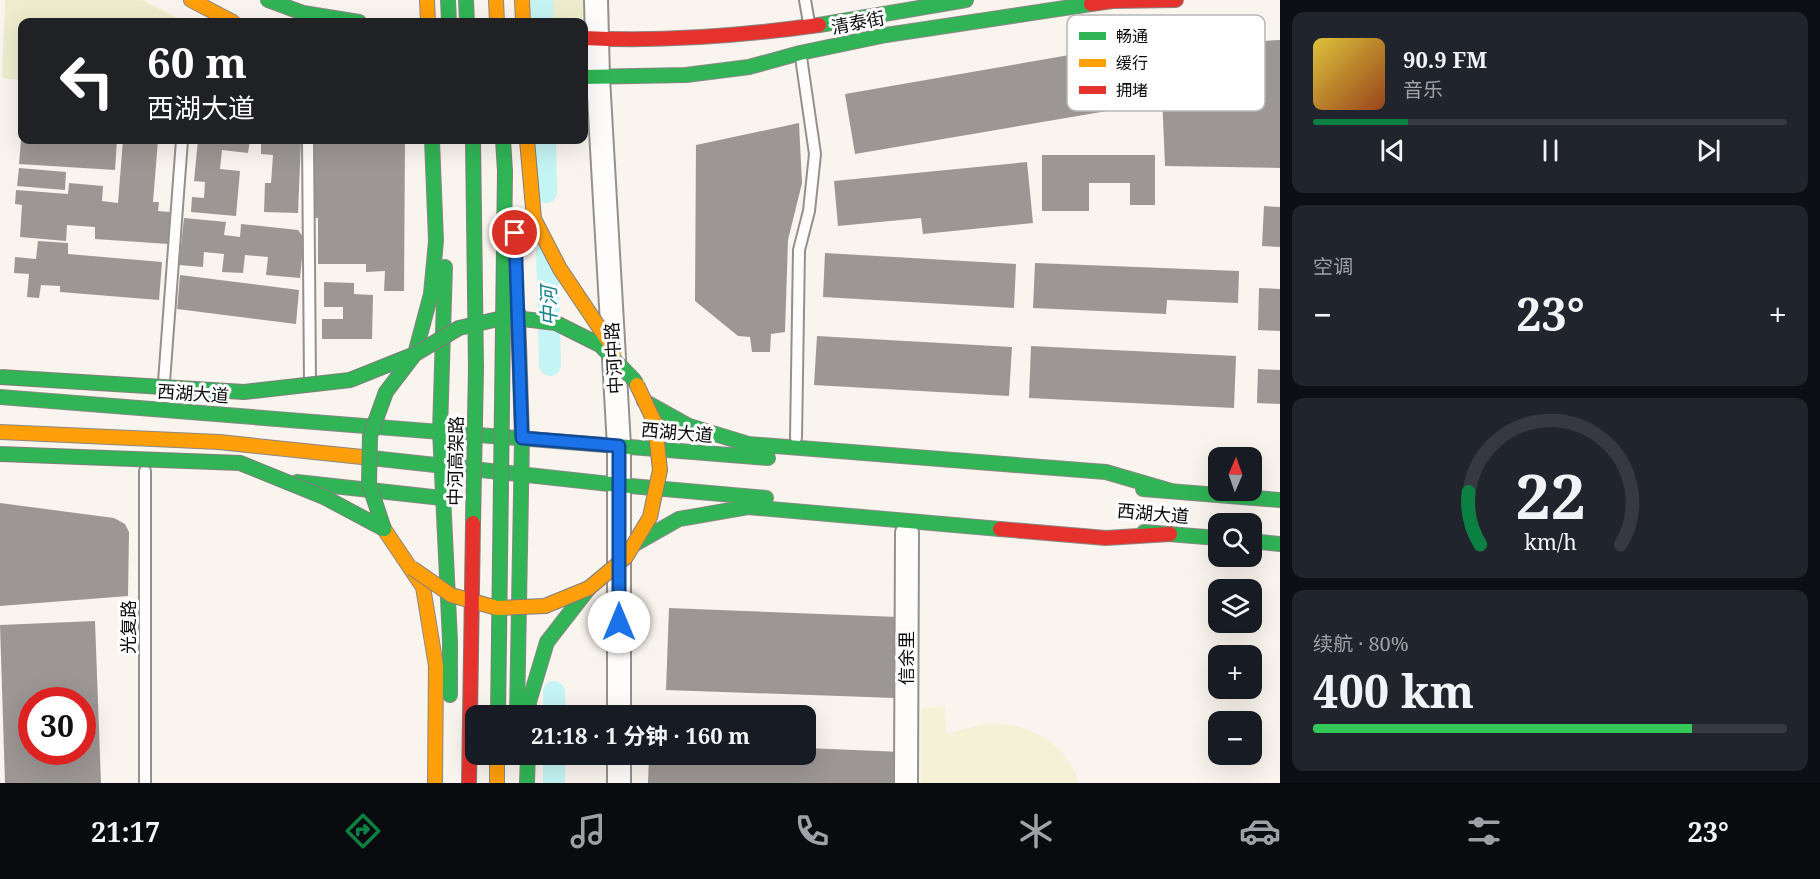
<!DOCTYPE html>
<html lang="zh">
<meta charset="utf-8">
<style>
body{margin:0;font-family:"Noto Serif","Noto Sans SC",serif;background:#20242c;color:#f1f3f6;height:100vh;display:flex;flex-direction:column;font-size:22px;white-space:nowrap}
*{box-sizing:border-box;margin:0}
p{font-size:20px;color:#9ea1a6}
.icon{flex:none;width:33px;height:33px;fill:none;stroke:currentColor;stroke-width:2;stroke-linecap:round;stroke-linejoin:round}
.map{position:relative;flex:1;overflow:hidden}
.drawer{display:flex;flex-direction:column;gap:12px;padding:12px;background:#0d0f14;width:540px}
.drawer>*{flex:none}
.top-card{position:absolute;left:18px;top:18px;width:570px;height:126px;border-radius:12px;box-shadow:0 6px 24px #0002;background:#202124;color:#fff;overflow:hidden}
.needle{width:39px;rotate:2deg}
.buttons{position:absolute;left:1208px;top:447px;display:grid;gap:12px}
.buttons a{display:grid;place-items:center;width:54px;height:54px;border-radius:12px;background:#171b24;box-shadow:0 6px 24px #0002;font-size:30px}
.speed{position:absolute;left:18px;top:687px;display:flex;gap:12px;font-size:30px;font-weight:700;text-align:center}
.speed>*{display:grid;place-content:center;width:78px;height:78px;border-radius:50%;background:#171b24;box-shadow:0 6px 24px #0002;line-height:1}
.speed .limit{border:9px solid #d22;background:#fff;color:#111}
.pin{position:absolute;display:grid;place-items:center;width:51px;height:51px;color:#fff;margin:-26px;border:3px solid #fff;border-radius:50%;box-shadow:0 2px 6px #0007}
.me{position:absolute;width:66px;margin:-33px;rotate:0deg;stroke-linejoin:round;filter:drop-shadow(0 0 4px #0008)}
.turn{display:flex;align-items:center;gap:21px;height:126px;padding:0 30px;font-size:27px}
.turn .icon{width:78px;height:78px;stroke-width:2.5}
.turn b{display:block;font-size:42px;line-height:51px}
.big{font-size:45px;font-weight:700;line-height:1.1}
.drawer .widget{flex:1;display:flex;flex-direction:column;justify-content:center;gap:9px;min-width:0;padding:0 21px;border-radius:12px;background:#20242c}
.drawer .dial{align-items:center;gap:0}
.dial svg{height:156px;overflow:visible;fill:none;stroke:#363941;stroke-width:7;stroke-linecap:round;text-anchor:middle}
.dial text{fill:#f1f3f6;stroke:none}
.song{display:flex;align-items:center;gap:18px}
.cover{width:72px;height:72px;border-radius:9px;background:linear-gradient(135deg,hsl(50 70% 55%),hsl(20 70% 35%))}
.played{height:6px;border-radius:3px;background:linear-gradient(90deg,#0b8043 20%,#363941 20%)}
.keys{display:flex;justify-content:space-around;direction:ltr}
.heat{display:flex;justify-content:space-between;align-items:center;font-size:33px;direction:ltr}
.charge{height:9px;border-radius:4px;background:linear-gradient(90deg,#34c759 80%,#363941 0)}
.trip{position:absolute;left:465px;top:705px;width:351px;height:60px;border-radius:12px;background:#171b24;box-shadow:0 6px 24px #0002;font-weight:700;line-height:60px;text-align:center}
.tab-bar{display:flex;height:96px;justify-content:space-around;align-items:center;background:#090b0e;color:#9ea1a6}
.tab-bar .icon{width:42px;height:42px}
.tab-bar .on{color:#0b8043}
.tab-bar b{font-size:27px;color:#f1f3f6}
main{display:flex;flex:1;min-height:0}
.map>svg:first-child{display:block}
</style>
<main>
<div class="map">
<svg width="1280" height="783" viewBox="0 0 1280 783">
<rect width="100%" height="100%" fill="#faf4ee"/>
<g fill="#ededce">
<path d="M5,0H142L185,22H22V80L2,78Z"/>
<path d="M523,0H596L584,38V22H523Z"/>
</g>
<path fill="#f4f1d7" d="M945,707L946,734C961,730 976,725 992,724C1028,722 1071,746 1078,783H921V708Z"/>
<g fill="none" stroke-linecap="round" stroke-linejoin="round">
<g stroke="#c5f4f4" stroke-width="22">
<path d="M542,0L543,22"/>
<path d="M545,140L546,192"/>
<path d="M547,252L550,365"/>
<path d="M554,692L555,716"/>
<path d="M554,783V754"/>
</g>
</g>
<g fill="#9c9794" fill-rule="evenodd">
<path d="M1280,40V168L1165,166L1160,47Z"/>
<path d="M1138,43L1148,104L855,154L845,94Z"/>
<path d="M799,123L802,183L788,240L785,332L771,334L770,352H752L750,337L738,336L695,301L696,145Z"/>
<path d="M21,140H117L115,170L19,164Z"/>
<path d="M123,140H158L153,202H159L158,211L170,212L168,244L95,239V227L67,225L66,241L20,237L22,205L15,204L16,190L68,194L69,183L103,186L102,201L118,203Z"/>
<path d="M198,140H250L248,153L222,150L220,169L240,171L236,216L191,212L192,197L204,198L205,182L194,181Z"/>
<path d="M261,140H301L298,213L264,212L265,183H271L273,155L261,154Z"/>
<path d="M314,140H405L404,291H384L385,271L366,272V264H318V218H314Z"/>
<path d="M1042,155H1155V205H1130V183H1089V211H1042Z"/>
<path d="M1027,162L1033,223L923,234L921,218L838,226L834,181Z"/>
<path d="M19,168L66,172L65,190L17,186Z"/>
<path d="M1264,206L1280,207V247L1262,246Z"/>
<path d="M184,218L226,222L224,235L240,237L241,224L298,230L304,238L300,278L266,275L268,257L245,255L243,273L222,272L224,254L204,252L203,267L179,265Z"/>
<path d="M38,241L68,243V254L162,262L159,300L60,292V286L41,285L39,298L27,297L29,274L14,273L15,257L36,259Z"/>
<path d="M825,253L1016,264L1014,308L823,297Z"/>
<path d="M1035,263L1239,271L1238,303L1167,300L1166,314L1033,308Z"/>
<path d="M180,275L299,290L296,324L177,309Z"/>
<path d="M324,282L354,283V294L373,295L372,339H322V319H343V307H324Z"/>
<path d="M1259,288L1280,289V331L1258,330Z"/>
<path d="M817,336L1012,347L1009,396L814,385Z"/>
<path d="M1031,346L1236,356L1234,408L1029,398Z"/>
<path d="M1258,369L1280,370V404L1257,403Z"/>
<path d="M0,503L114,518L125,524L129,532L128,596L0,606Z"/>
<path d="M669,608L898,617L895,698L666,690Z"/>
<path d="M95,621L101,783H5L0,625ZM32,700H82V752H32Z"/>
<path d="M806,748L902,752L901,783H648L649,754H806Z"/>
</g>
<g fill="none" stroke-linecap="round" stroke-linejoin="round">
<g stroke="#93908d" stroke-width="14">
<g id="lane">
<path d="M805,0L809,23"/>
<path d="M308,140L310,382"/>
<path d="M164,382L182,140"/>
<path d="M796,438L799,250L809,211L815,154L801,57"/>
<path d="M145,471V783"/>
</g>
</g>
<g stroke="#93908d" stroke-width="26">
<g id="street">
<path d="M596,0L598,78L619,446V716"/>
<path d="M619,783V754"/>
<path d="M906,783L907,533"/>
</g>
</g>
<g stroke="#898784" stroke-width="16">
<g id="fast">
<path d="M268,0L303,13L359,22"/>
<path d="M448,0L449,22"/>
<path d="M466,0L467,22"/>
<path d="M819,25L966,0"/>
<path d="M584,77L686,75L749,67L800,53L886,35L1091,4"/>
<path d="M445,267L440,431L450,641V695"/>
<path d="M415,354L431,294L436,241L432,140"/>
<path d="M0,397L768,458"/>
<path d="M644,401L689,426L748,444L1106,472L1171,491"/>
<path d="M362,457L619,485L766,498"/>
<path d="M297,482L442,498"/>
<path d="M1143,489L1280,500"/>
<path d="M1144,532L1218,538"/>
<path d="M1251,541L1280,544"/>
<path d="M633,545L679,519L748,507L1000,529"/>
<path d="M517,716L522,438L518,312"/>
<path d="M529,716V702L547,642L589,588"/>
<path d="M527,783L528,754"/>
</g>
</g>
<g stroke="#898784" stroke-width="16">
<g id="slow">
<path d="M191,0L233,22"/>
<path d="M427,0L428,22"/>
<path d="M496,0L497,22"/>
<path d="M522,0L523,22"/>
<path d="M0,432L219,442L362,457"/>
<path d="M384,529L423,587L436,666L435,783"/>
<path d="M497,754V783"/>
</g>
</g>
<g stroke="#898784" stroke-width="16">
<g id="jam">
<path d="M1091,4L1113,1L1176,0"/>
<path d="M584,38C664,42 741,36 819,25"/>
<path d="M1000,529L1106,538L1170,534"/>
</g>
</g>
<use href="#lane" stroke="#fefdfc" stroke-width="10"/>
<use href="#street" stroke="#fefdfc" stroke-width="22"/>
<use href="#fast" stroke="#30b455" stroke-width="14"/>
<use href="#slow" stroke="#ff9f0a" stroke-width="14"/>
<use href="#jam" stroke="#e5322d" stroke-width="14"/>
<g stroke="#807d7a" stroke-width="16" stroke-linecap="butt">
<g id="fast-bridge">
<path d="M473,140L476,368L473,523"/>
<path d="M0,377L244,392L350,380L415,354L459,328L507,317L556,323L600,345L634,380L637,385"/>
<path d="M0,454L240,463L324,497L384,529"/>
<path d="M384,529L369,484L370,436L386,392L415,354"/>
<path d="M498,716L505,171L503,140"/>
</g>
</g>
<g stroke="#807d7a" stroke-width="16" stroke-linecap="butt">
<g id="slow-bridge">
<path d="M527,140L534,219L560,269L615,351"/>
<path d="M412,568L451,595L497,608L545,606L589,588L626,557L650,517L660,470L655,423L637,385"/>
</g>
</g>
<g stroke="#807d7a" stroke-width="16" stroke-linecap="butt">
<path id="jam-bridge" d="M469,783L473,523"/>
</g>
<use href="#fast-bridge" stroke="#30b455" stroke-width="14"/>
<use href="#slow-bridge" stroke="#ff9f0a" stroke-width="14"/>
<use href="#jam-bridge" stroke="#e5322d" stroke-width="14"/>
</g>
<g fill="none" stroke-linecap="round" stroke-linejoin="round">
<g stroke="#114b97" stroke-width="15">
<path id="route" d="M515,233L522,438L619,446V622"/>
</g>
<use href="#route" stroke="#1a73e8" stroke-width="10"/>
</g>
<g text-anchor="middle" stroke-width="6" stroke-linejoin="round" paint-order="stroke">
<g font-size="18" fill="#0b0b0b" stroke="#fff">
<text transform="translate(858 23) rotate(-11)" y="6">清泰街</text>
<text transform="translate(614 358) rotate(-93)" y="6">中河中路</text>
<text transform="translate(193 394) rotate(4)" y="6">西湖大道</text>
<text transform="translate(677 433) rotate(5)" y="6">西湖大道</text>
<text transform="translate(456 461) rotate(-89)" y="6">中河高架路</text>
<text transform="translate(1153 514) rotate(5)" y="6">西湖大道</text>
<text transform="translate(129 627) rotate(-90)" y="6">光复路</text>
<text transform="translate(907 658) rotate(-90)" y="6">信余里</text>
</g>
<g font-size="20" font-style="italic" fill="#15838d" stroke="#fff">
<text transform="translate(549 306) rotate(-91)" y="7">中河</text>
</g>
</g>
<rect x="1067" y="15" width="198" height="96" rx="9" fill="#fff" stroke="#b6b6b6" stroke-width="1.5"/>
<rect x="1079" y="32" width="27" height="8" fill="#30b455"/>
<rect x="1079" y="59" width="27" height="8" fill="#ff9f0a"/>
<rect x="1079" y="86" width="27" height="8" fill="#e5322d"/>
<g font-size="16" fill="#0b0b0b">
<text x="1116" y="42">畅通</text>
<text x="1116" y="69">缓行</text>
<text x="1116" y="96">拥堵</text>
</g>
</svg>
<div class="buttons">
<a><svg class="needle" viewBox="-14 -14 28 28"><path d="M0-13l5 13h-10z" fill="#e53935"/><path d="M0 13l5-13h-10z" fill="#9ea1a6"/></svg></a>
<a><svg class="icon" aria-label="search" viewBox="0 0 24 24"><circle cx="10" cy="10" r="6"/><path d="M15 15l6 6"/></svg></a>
<a><svg class="icon" aria-label="layers" viewBox="0 0 24 24"><path d="M12 4l9 5-9 5-9-5zM3 14l9 5 9-5"/></svg></a>
<a>+</a>
<a>−</a>
</div>
<div class="speed"><div class="limit">30</div></div>
<div class="pin" style="left:515px;top:233px;background:#d93025"><svg class="icon" aria-label="arrive" viewBox="0 0 24 24"><path d="M6 21V4h12l-3 4 3 4H6"/></svg></div>
<svg class="me" style="left:619px;top:622px" viewBox="-20 -20 40 40"><circle r="19" fill="#fff"/><path d="M0-13L10 11 0 6-10 11z" fill="#1a73e8"/></svg>
<div class="trip">21:18 · 1 分钟 · 160 m</div>
<div class="top-card">
<div class="turn"><svg class="icon" aria-label="left" viewBox="0 0 24 24"><path d="M17 20v-9H6M10 6l-5 5 5 5"/></svg><div><b>60 m</b>西湖大道</div></div>
</div>
</div>
<section class="drawer">
<div class="widget">
<div class="song"><i class="cover"></i><div><b>90.9 FM</b><p>音乐</p></div></div>
<div class="played"></div>
<div class="keys"><svg class="icon" aria-label="previous" viewBox="0 0 24 24"><path d="M18 5L8 12l10 7zM5 5v14"/></svg><svg class="icon" aria-label="pause" viewBox="0 0 24 24"><path d="M8 5v14M16 5v14"/></svg><svg class="icon" aria-label="next" viewBox="0 0 24 24"><path d="M6 5l10 7-10 7zM19 5v14"/></svg></div>
</div>
<div class="widget"><p>空调</p>
<div class="heat"><a>−</a><b class="big">23°</b><a>+</a></div>
</div>
<div class="widget dial"><svg viewBox="0 0 100 80">
<path d="M14 69A42 42 0 1 1 86 69"/>
<path d="M14 69A42 42 0 0 1 8 42" stroke="#0b8043"/>
<text x="50" y="56" font-size="32" font-weight="700">22</text>
<text x="50" y="72" font-size="11">km/h</text>
</svg></div>
<div class="widget"><p>续航 · 80%</p><b class="big">400 km</b><div class="charge"></div></div>
</section>
</main>
<nav class="tab-bar">
<b>21:17</b>
<svg class="icon on" aria-label="directions" viewBox="0 0 24 24"><path d="M12 3l9 9-9 9-9-9zM9 14v-3h6M13 9l2 2-2 2"/></svg>
<svg class="icon" aria-label="music" viewBox="0 0 24 24"><path d="M9 18V5l10-2v13"/><circle cx="6" cy="18" r="3"/><circle cx="16" cy="16" r="3"/></svg>
<svg class="icon" aria-label="phone" viewBox="0 0 24 24"><path d="M5 4h4l2 5-3 2q2 4 5 5l2-3 5 2v4C11 20 4 13 5 4z"/></svg>
<svg class="icon" aria-label="climate" viewBox="0 0 24 24"><path d="M12 3v18M4 7l16 10M4 17L20 7"/></svg>
<svg class="icon" aria-label="car" viewBox="0 0 24 24"><path d="M5 17H2v-5l4-1 3-4h7l3 4 3 1v5h-3M9 17h6M6 11h13"/><circle cx="7" cy="17" r="2"/><circle cx="17" cy="17" r="2"/></svg>
<svg class="icon" aria-label="filters" viewBox="0 0 24 24"><path d="M4 7h16M4 17h16"/><circle cx="9" cy="7" r="2"/><circle cx="15" cy="17" r="2"/></svg>
<b>23°</b>
</nav>
